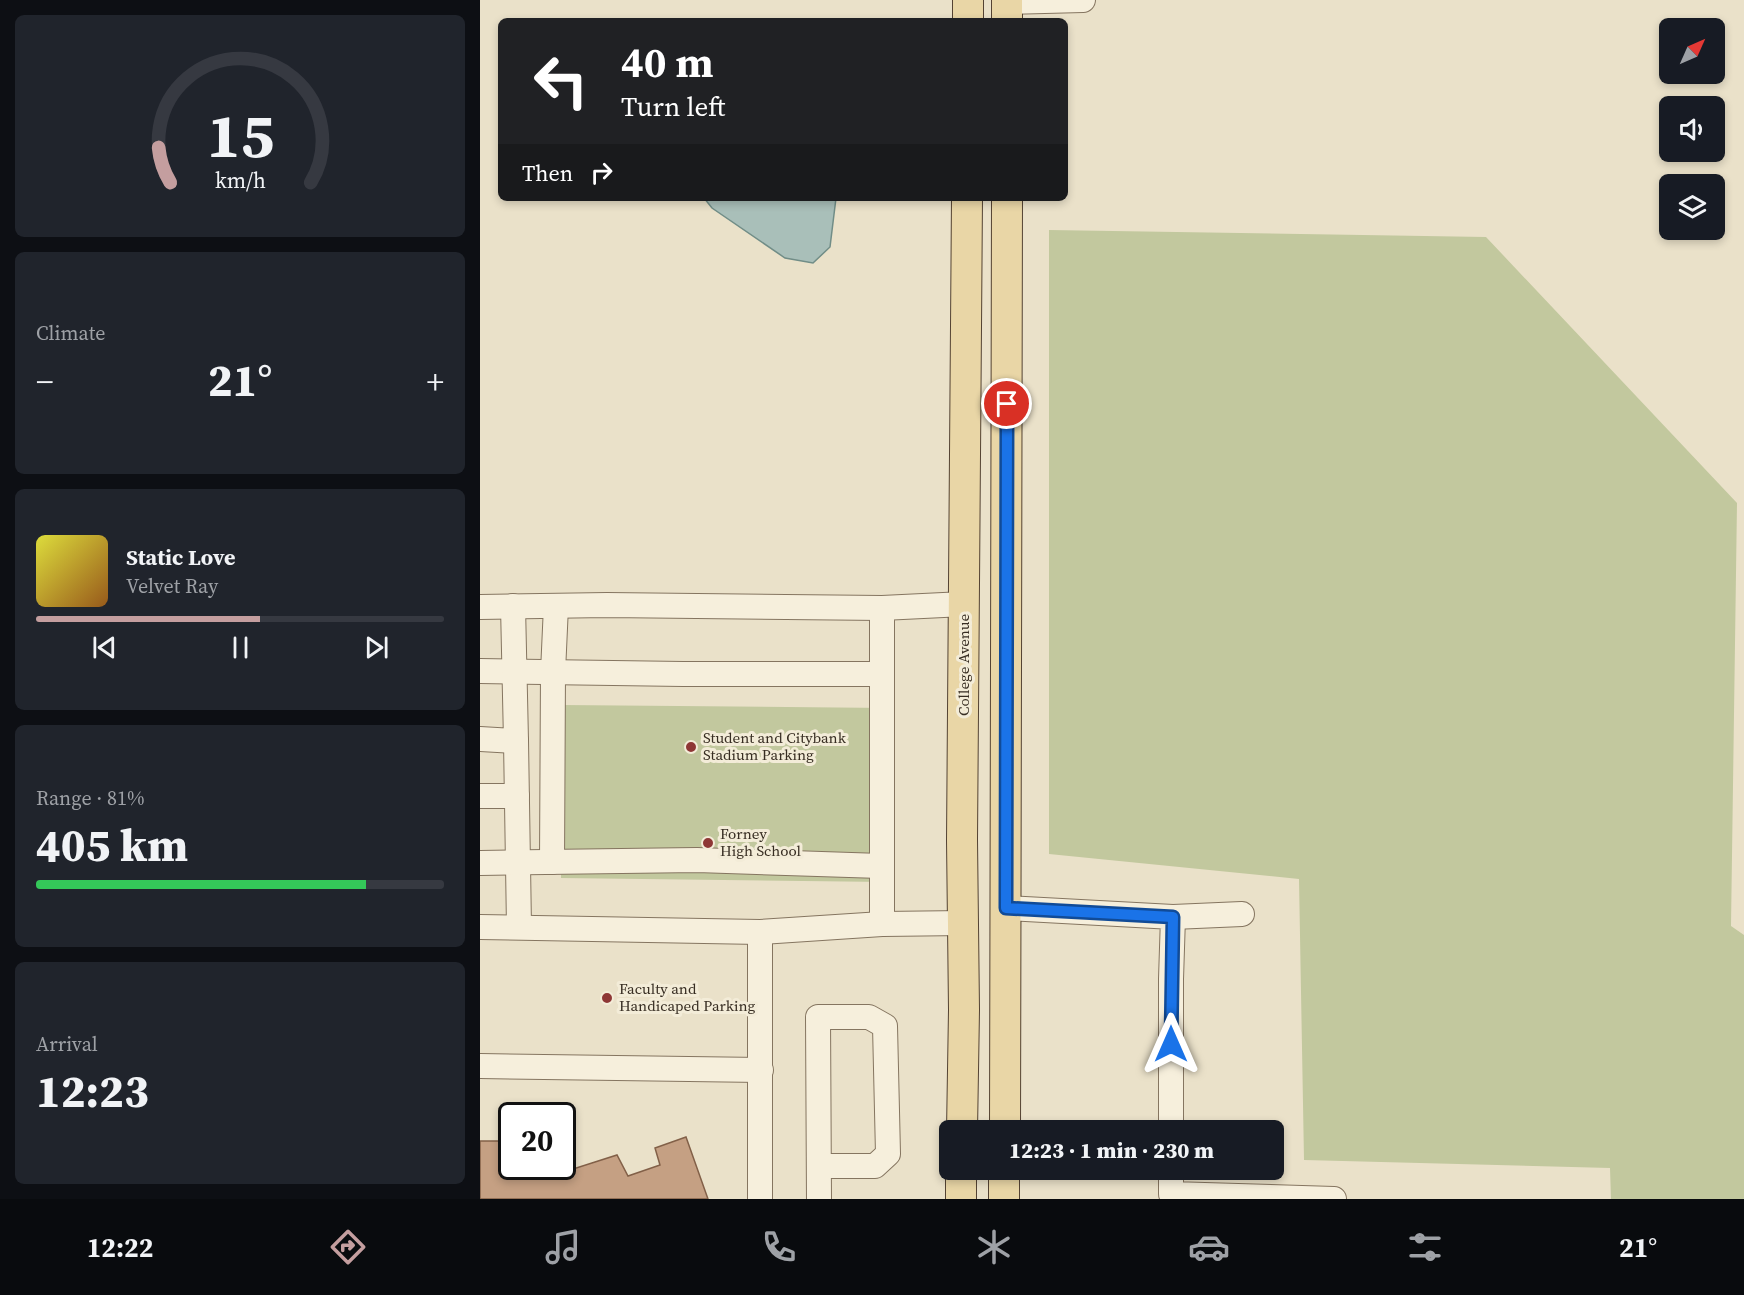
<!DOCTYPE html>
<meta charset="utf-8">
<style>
body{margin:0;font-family:"Source Serif 4",serif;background:#20242c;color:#f1f3f6;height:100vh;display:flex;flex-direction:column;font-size:22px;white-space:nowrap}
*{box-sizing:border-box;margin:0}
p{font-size:20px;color:#9ea1a6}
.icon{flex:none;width:33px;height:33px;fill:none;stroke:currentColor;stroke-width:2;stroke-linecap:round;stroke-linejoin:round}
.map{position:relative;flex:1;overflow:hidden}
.panel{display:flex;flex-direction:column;gap:15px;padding:15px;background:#0d0f14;width:480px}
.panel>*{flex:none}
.top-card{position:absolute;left:18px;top:18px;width:570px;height:183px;border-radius:9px;box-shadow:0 3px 9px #0003;background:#202124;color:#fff;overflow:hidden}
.needle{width:39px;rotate:45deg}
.tools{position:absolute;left:1179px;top:18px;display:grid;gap:12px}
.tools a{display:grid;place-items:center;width:66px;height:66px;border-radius:9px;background:#171b24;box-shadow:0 3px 9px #0003;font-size:30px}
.speed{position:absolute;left:18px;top:1102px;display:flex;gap:12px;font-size:30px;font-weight:700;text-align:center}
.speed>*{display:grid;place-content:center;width:78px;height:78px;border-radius:50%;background:#171b24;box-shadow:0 3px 9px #0003;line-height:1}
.speed .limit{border:3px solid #111;border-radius:9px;background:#fff;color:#111}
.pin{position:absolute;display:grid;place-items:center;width:51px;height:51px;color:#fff;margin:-26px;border:3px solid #fff;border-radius:50%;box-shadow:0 2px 6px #0007}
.me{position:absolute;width:66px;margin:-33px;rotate:0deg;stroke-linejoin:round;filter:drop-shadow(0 0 4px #0008)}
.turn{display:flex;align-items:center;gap:21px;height:126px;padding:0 24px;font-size:27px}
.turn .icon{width:78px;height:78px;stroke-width:2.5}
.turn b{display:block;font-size:42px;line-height:51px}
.then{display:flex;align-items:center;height:57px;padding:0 24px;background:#0003;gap:12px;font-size:22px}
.big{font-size:45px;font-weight:800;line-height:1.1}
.panel .card{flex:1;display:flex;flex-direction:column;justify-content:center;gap:9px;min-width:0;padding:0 21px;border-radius:9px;background:#20242c}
.panel .dial{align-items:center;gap:0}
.dial svg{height:156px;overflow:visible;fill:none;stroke:#363941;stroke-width:7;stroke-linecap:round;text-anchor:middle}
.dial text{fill:#f1f3f6;stroke:none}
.song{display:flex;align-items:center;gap:18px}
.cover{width:72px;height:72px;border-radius:9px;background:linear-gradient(135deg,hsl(60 70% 55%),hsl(30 70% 35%))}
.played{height:6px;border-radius:3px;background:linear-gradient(90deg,#c49e9f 55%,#363941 55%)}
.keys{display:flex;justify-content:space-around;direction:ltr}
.heat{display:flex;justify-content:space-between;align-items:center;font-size:33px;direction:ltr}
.charge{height:9px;border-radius:4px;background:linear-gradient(90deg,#34c759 81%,#363941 0)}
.trip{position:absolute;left:459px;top:1120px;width:345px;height:60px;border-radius:9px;background:#171b24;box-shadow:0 3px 9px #0003;font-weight:800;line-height:60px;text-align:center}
.menu{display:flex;height:96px;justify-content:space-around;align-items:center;background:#090b0e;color:#9ea1a6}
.menu .icon{width:42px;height:42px}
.menu .on{color:#c49e9f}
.menu b{font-size:27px;color:#f1f3f6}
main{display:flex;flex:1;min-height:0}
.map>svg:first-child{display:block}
</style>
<main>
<section class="panel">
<div class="card dial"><svg viewBox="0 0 100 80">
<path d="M14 69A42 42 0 1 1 86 69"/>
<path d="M14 69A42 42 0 0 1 8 51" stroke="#c49e9f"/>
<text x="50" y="56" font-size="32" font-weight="700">15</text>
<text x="50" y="72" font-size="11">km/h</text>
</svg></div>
<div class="card"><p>Climate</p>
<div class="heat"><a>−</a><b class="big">21°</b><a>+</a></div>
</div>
<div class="card">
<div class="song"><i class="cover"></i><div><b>Static Love</b><p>Velvet Ray</p></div></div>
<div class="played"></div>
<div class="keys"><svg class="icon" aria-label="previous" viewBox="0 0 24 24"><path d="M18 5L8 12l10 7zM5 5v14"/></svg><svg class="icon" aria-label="pause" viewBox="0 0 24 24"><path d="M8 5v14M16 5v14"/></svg><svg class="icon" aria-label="next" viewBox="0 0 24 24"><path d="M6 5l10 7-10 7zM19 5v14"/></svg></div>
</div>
<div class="card"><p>Range · 81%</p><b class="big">405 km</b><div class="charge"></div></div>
<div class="card"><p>Arrival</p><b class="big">12:23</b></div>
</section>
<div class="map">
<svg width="1264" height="1199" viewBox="0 0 1264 1199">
<rect width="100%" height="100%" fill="#eae1c9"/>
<g fill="#c2c89e">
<path d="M569,230L1006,237L1257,503L1251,926L1264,935V1199H1131L1130,1168L824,1160L819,879L569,854Z"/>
<path d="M82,705L408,708L406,882L81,878Z"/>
</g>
<path fill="#a9bfb9" stroke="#718d87" stroke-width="1.5" d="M224,198H356L350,247L333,263L305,258L232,208Z"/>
<path fill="#c5a083" stroke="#826048" stroke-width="1.5" d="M206,1137L228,1199H0V1141H32V1167H82V1162L88,1161L87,1171L137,1155L148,1176L180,1165L175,1148Z"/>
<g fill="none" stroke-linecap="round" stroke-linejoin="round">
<g stroke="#857560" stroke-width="26">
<g id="minor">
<path d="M527,2L603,0"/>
<path d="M0,607L127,605L402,608"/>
<path d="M0,671L203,674H402"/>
<path d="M0,739L36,741L33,606"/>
<path d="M36,741L39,927"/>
<path d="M0,796H37"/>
<path d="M72,862L73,672L76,606"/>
<path d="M0,863L217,860L401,866"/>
<path d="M526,908L693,917L691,979V1131"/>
<path d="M693,917L762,914"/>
<path d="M402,924V608L484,604"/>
<path d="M0,927L280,932L402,924L484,923"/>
<path d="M0,1066L281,1070"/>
<path d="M339,1166H395L408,1154L405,1026L389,1017H338L339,1199"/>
<path d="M691,1170V1194L854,1199"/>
<path d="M280,1199V932"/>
</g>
</g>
<g stroke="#544333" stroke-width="32">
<g id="major">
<path d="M488,21V0"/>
<path d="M527,21V0"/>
<path d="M482,1131L484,1010L482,840L487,198"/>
<path d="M525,1131L527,198"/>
<path d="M481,1199V1170"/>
<path d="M524,1199V1170"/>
</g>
</g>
<use href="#minor" stroke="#f6efdc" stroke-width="24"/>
<use href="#major" stroke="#e9d6a6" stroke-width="30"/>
</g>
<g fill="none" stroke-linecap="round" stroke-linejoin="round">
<g stroke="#114b97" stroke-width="15">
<path id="route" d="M527,404L526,908L693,917L691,1044"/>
</g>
<use href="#route" stroke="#1a73e8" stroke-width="10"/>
</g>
<g fill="#8e3735" stroke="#f3ecd8" stroke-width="2">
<circle cx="211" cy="747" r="6"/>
<circle cx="228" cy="843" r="6"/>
<circle cx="127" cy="998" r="6"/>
</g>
<g text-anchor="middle" stroke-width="6" stroke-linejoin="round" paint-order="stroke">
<g font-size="15" fill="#372d22" stroke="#f3ecd8">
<text transform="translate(484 665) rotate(-90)" y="5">College Avenue</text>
</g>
<g font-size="15" fill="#372d22" stroke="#f3ecd8" text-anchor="start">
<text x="223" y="743">Student and Citybank<tspan x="223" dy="17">Stadium Parking</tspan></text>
<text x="240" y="839">Forney<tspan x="240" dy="17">High School</tspan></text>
<text x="139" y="994">Faculty and<tspan x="139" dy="17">Handicaped Parking</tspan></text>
</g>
</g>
</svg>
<div class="tools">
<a><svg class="needle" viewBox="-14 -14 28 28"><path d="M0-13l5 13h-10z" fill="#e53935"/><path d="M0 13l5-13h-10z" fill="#9ea1a6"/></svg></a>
<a><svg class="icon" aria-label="sound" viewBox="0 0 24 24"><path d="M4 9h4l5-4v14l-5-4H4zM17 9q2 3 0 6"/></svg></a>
<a><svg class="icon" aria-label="layers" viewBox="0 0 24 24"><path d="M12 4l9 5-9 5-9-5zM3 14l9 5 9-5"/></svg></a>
</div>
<div class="speed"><div class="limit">20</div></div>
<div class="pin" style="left:527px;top:404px;background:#d93025"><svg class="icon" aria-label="arrive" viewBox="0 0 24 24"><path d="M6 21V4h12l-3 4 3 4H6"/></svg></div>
<svg class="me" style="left:691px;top:1044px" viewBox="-20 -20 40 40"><path d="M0-17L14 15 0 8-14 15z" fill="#1a73e8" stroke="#fff" stroke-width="4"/></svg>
<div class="trip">12:23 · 1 min · 230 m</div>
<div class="top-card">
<div class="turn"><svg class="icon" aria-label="left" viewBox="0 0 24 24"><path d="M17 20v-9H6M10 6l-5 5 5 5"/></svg><div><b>40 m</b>Turn left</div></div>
<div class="then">Then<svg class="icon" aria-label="right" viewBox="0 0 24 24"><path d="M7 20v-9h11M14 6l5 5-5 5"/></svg></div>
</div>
</div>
</main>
<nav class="menu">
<b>12:22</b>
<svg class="icon on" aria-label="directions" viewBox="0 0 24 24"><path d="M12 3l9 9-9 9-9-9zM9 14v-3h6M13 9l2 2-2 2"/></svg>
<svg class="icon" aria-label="music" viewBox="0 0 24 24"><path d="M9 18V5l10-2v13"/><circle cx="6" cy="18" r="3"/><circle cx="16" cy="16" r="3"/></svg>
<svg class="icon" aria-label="phone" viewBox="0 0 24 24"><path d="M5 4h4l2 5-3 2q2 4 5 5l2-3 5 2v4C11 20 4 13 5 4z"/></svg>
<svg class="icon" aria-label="climate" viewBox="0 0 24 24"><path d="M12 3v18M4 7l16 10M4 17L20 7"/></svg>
<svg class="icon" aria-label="car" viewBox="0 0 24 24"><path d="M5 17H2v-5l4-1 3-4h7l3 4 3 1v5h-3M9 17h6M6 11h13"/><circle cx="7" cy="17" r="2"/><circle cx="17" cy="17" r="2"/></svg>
<svg class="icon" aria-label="filters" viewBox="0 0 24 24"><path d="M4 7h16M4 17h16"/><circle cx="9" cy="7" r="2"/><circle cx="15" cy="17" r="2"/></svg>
<b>21°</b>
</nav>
